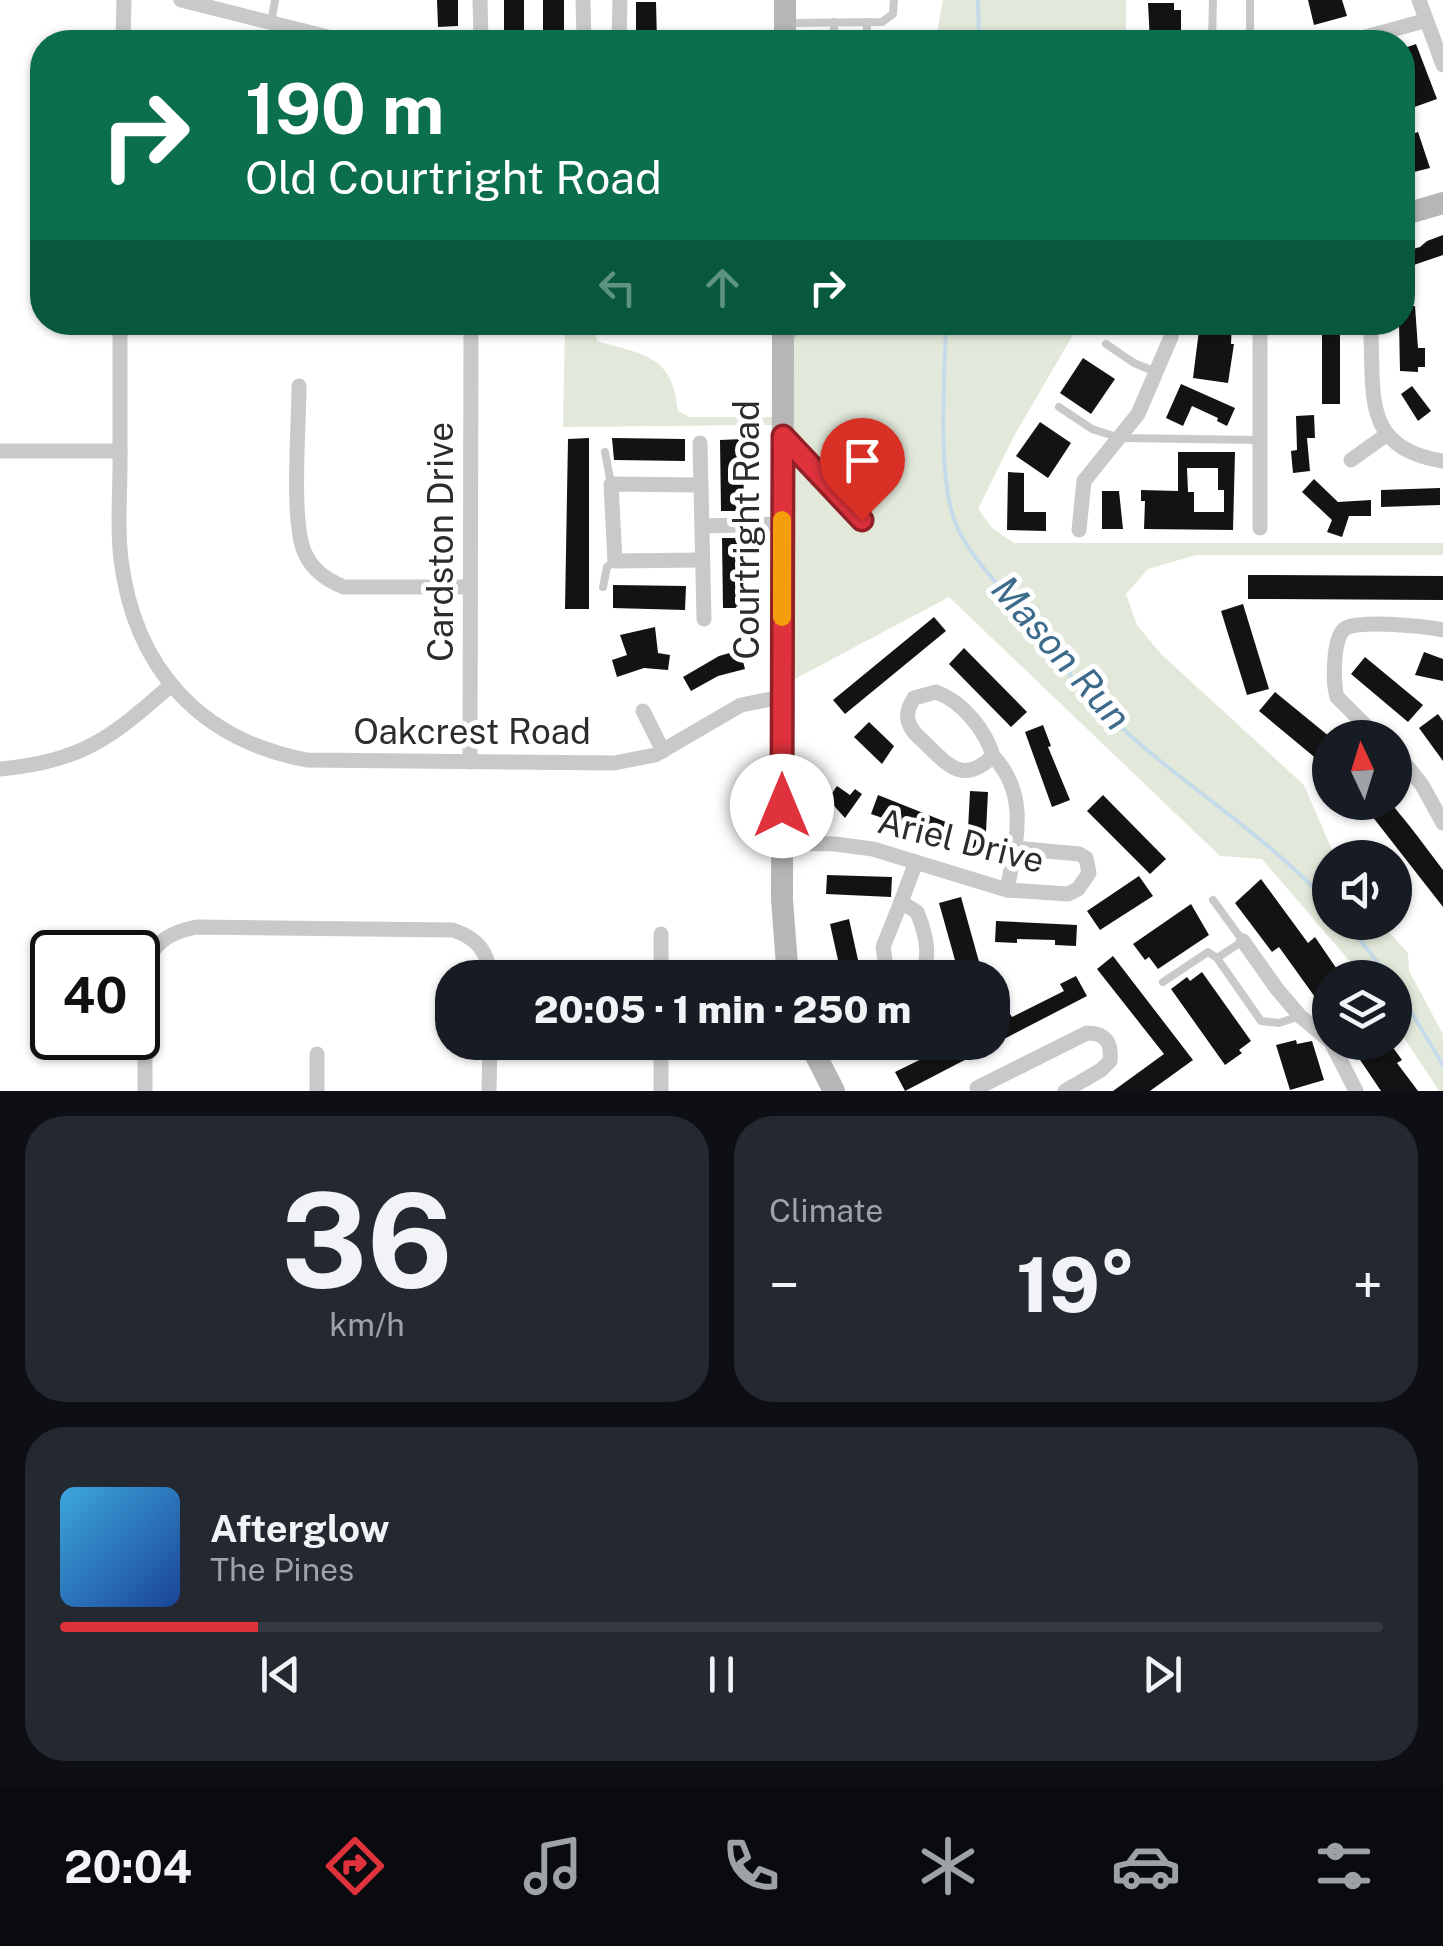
<!DOCTYPE html>
<meta charset="utf-8">
<style>
body{margin:0;font-family:"Public Sans",sans-serif;background:#242831;color:#f1f3f6;height:100vh;display:flex;flex-direction:column;font-size:38px;white-space:nowrap}
*{box-sizing:border-box;margin:0}
p{font-size:32px;color:#9ea1a6}
.icon{flex:none;width:55px;height:55px;fill:none;stroke:currentColor;stroke-width:2;stroke-linecap:round;stroke-linejoin:round}
.map{position:relative;height:1091px;overflow:hidden}
.panel{display:flex;flex-direction:column;gap:25px;padding:25px;background:#0d0f14;flex:1}
.panel>*{flex:none}
.top-card{position:absolute;left:30px;top:30px;width:1385px;height:305px;border-radius:40px;box-shadow:0 2px 8px #0004;background:#0b6e4f;color:#fff;overflow:hidden}
.needle{width:65px;rotate:356deg}
.controls{position:absolute;left:1312px;top:720px;display:grid;gap:20px}
.controls a{display:grid;place-items:center;width:100px;height:100px;border-radius:50%;background:#171b24;box-shadow:0 2px 8px #0004;font-size:50px}
.speed{position:absolute;left:30px;top:930px;display:flex;gap:20px;font-size:50px;font-weight:700;text-align:center}
.speed>*{display:grid;place-content:center;width:130px;height:130px;border-radius:50%;background:#171b24;box-shadow:0 2px 8px #0004;line-height:1}
.speed .limit{border:5px solid #111;border-radius:15px;background:#fff;color:#111}
.pin{position:absolute;display:grid;place-items:center;width:85px;height:85px;color:#fff;margin:-102px -42px;border-radius:50% 50% 50% 0;rotate:-45deg;box-shadow:0 0 10px #0007}
.pin .icon{rotate:45deg}
.me{position:absolute;width:110px;margin:-55px;rotate:0deg;stroke-linejoin:round;filter:drop-shadow(0 0 8px #0008)}
.turn{display:flex;align-items:center;gap:35px;height:210px;padding:0 50px;font-size:45px}
.turn .icon{width:130px;height:130px;stroke-width:2.5}
.turn b{display:block;font-size:70px;line-height:85px}
.lanes{display:flex;align-items:center;height:95px;padding:0 50px;background:#0003;justify-content:center;gap:50px;direction:ltr}
.lanes .off{opacity:.35}
.big{font-size:75px;font-weight:800;line-height:1.1}
.panel .tile{flex:1;display:flex;flex-direction:column;justify-content:center;gap:15px;min-width:0;padding:0 35px;border-radius:40px;background:#242831}
.panel .dial{align-items:center;gap:0}
.dial b{font-size:130px;line-height:1}
.song{display:flex;align-items:center;gap:30px}
.cover{width:120px;height:120px;border-radius:15px;background:linear-gradient(135deg,hsl(200 70% 55%),hsl(220 70% 35%))}
.played{height:10px;border-radius:5px;background:linear-gradient(90deg,#df323c 15%,#363941 15%)}
.keys{display:flex;justify-content:space-around;direction:ltr}
.heat{display:flex;justify-content:space-between;align-items:center;font-size:55px;direction:ltr}
.panel .tiles{flex:1;display:grid;gap:25px;grid-template-columns:1fr 1fr}
.tile:last-child{grid-column:span 2}
.trip{position:absolute;left:435px;top:960px;width:575px;height:100px;border-radius:40px;background:#171b24;box-shadow:0 2px 8px #0004;font-weight:800;line-height:100px;text-align:center}
.dock{display:flex;height:160px;justify-content:space-around;align-items:center;background:#090b0e;color:#9ea1a6}
.dock .icon{width:70px;height:70px}
.dock .selected{color:#df323c}
.dock b{font-size:45px;color:#f1f3f6}
.map>svg:first-child{display:block}
</style>
<div class="map">
<svg width="1443" height="1091" viewBox="0 0 1443 1091">
<rect width="100%" height="100%" fill="#fff"/>
<g fill="#e2e9da">
<path d="M943,0H1126V42H935Z"/>
<path d="M565,323H594L597,341C644,355 673,355 678,411L689,417H772V425L563,427Z"/>
<path d="M791,323H1080L1014,436L978,509L992,528L1014,543H1443V555H1196L1148,569L1126,594L1137,625L1161,654L1304,785L1335,857L1330,858V922L1381,923L1408,953L1409,971L1443,1034V1091H1439L1395,1024V978L1363,977L1262,859L1220,856L949,597L793,680L792,465L802,464L866,530L870,523L803,450L789,420Z"/>
</g>
<g fill="none" stroke-linecap="round" stroke-linejoin="round">
<g stroke="#c6dbe9" stroke-width="4">
<path d="M978,0L979,42"/>
<path d="M946,322C945,376 936,480 957,527C969,554 993,578 1011,601C1042,641 1073,682 1110,717C1180,784 1265,833 1330,905"/>
<path d="M1346,922L1390,978"/>
<path d="M1395,985L1443,1065"/>
</g>
</g>
<g fill="#131313" fill-rule="evenodd">
<path d="M437,0H458V26L438,27Z"/>
<rect x="504" y="0" width="20" height="42"/>
<rect x="543" y="0" width="21" height="42"/>
<path d="M1308,0H1342L1347,16L1314,25Z"/>
<path d="M636,2H656L657,42H636Z"/>
<path d="M1148,3H1174V10H1181V39L1150,42Z"/>
<path d="M1416,44L1437,99L1406,110L1402,100V49Z"/>
<path d="M1418,132L1430,168L1414,172L1403,137Z"/>
<path d="M1443,235V255L1402,269V252L1420,247L1427,241Z"/>
<path d="M1415,306L1418,348H1425V367H1418V372L1400,371L1399,322H1402V307Z"/>
<path d="M1200,322H1232L1231,344H1234L1228,383L1193,378Z"/>
<rect x="1322" y="322" width="18" height="82"/>
<path d="M1083,358L1115,379L1091,414L1060,393Z"/>
<path d="M1181,384L1235,408L1227,426L1217,421L1218,418L1192,406L1183,426L1166,418Z"/>
<path d="M1412,386L1431,411L1418,421L1401,394Z"/>
<path d="M1314,415L1315,438H1307L1310,471L1293,473L1291,451L1297,450L1296,416Z"/>
<path d="M1040,422L1071,443L1048,478L1016,456Z"/>
<path d="M589,438V609H565L568,439Z"/>
<path d="M612,438L685,439V461L614,460Z"/>
<path d="M743,439L744,511H721L720,440Z"/>
<path d="M1178,452H1235L1233,530L1144,529L1145,501H1141V490L1178,491ZM1187,468H1218V490H1224V512H1194V492H1188Z"/>
<path d="M1008,472L1024,473V512H1046V531L1007,530Z"/>
<path d="M1314,479L1338,502L1371,500V516H1349L1342,537L1327,532L1332,520L1302,492Z"/>
<path d="M1440,488V505L1381,507V490Z"/>
<path d="M1102,491H1119L1123,529H1102Z"/>
<path d="M722,538H744L745,608H723Z"/>
<path d="M1248,575L1443,576V600L1248,599Z"/>
<path d="M613,585L686,586L685,610L613,608Z"/>
<path d="M1243,604L1269,689L1247,695L1221,611Z"/>
<path d="M934,617L946,631L845,714L833,700Z"/>
<path d="M655,627L658,653L670,655L668,670L644,668L617,677L612,660L627,655L620,635Z"/>
<path d="M964,648L1027,712L1011,727L949,664Z"/>
<path d="M740,650L745,669L718,676L691,691L683,677L719,656Z"/>
<path d="M1424,652L1443,659V681L1415,675Z"/>
<path d="M1365,657L1423,705L1408,722L1351,674Z"/>
<path d="M1275,692L1330,737V757L1324,765L1259,711Z"/>
<path d="M1438,714L1443,721V761L1419,728Z"/>
<path d="M869,722L894,746L882,764L854,737Z"/>
<path d="M1043,725L1051,746L1048,747L1070,800L1052,807L1025,732Z"/>
<path d="M837,786L850,795L855,789L862,794L845,818L828,799Z"/>
<path d="M970,791L988,792L985,851L967,849Z"/>
<path d="M878,795L951,824L946,840L871,814Z"/>
<path d="M1103,795L1166,859L1150,874L1087,811Z"/>
<path d="M1361,802H1390L1412,829L1443,870V907Z"/>
<path d="M827,875L892,877L891,897L826,894Z"/>
<path d="M1139,876L1153,896L1100,930L1087,911Z"/>
<path d="M1261,879L1308,943L1315,937L1343,978H1330V1018L1279,947L1272,952L1235,903Z"/>
<path d="M961,897L981,969L983,978H960L939,903Z"/>
<path d="M1191,904L1209,935L1158,969L1149,957L1145,960L1133,944Z"/>
<path d="M849,919L862,978H842L830,924Z"/>
<path d="M996,921L1077,925L1076,946L1055,945V940L1017,939V943L995,942Z"/>
<path d="M1113,956L1193,1060L1150,1091H1113L1164,1054L1097,969Z"/>
<path d="M1202,972L1251,1041L1239,1050L1242,1053L1225,1065L1171,989L1187,977L1190,981Z"/>
<path d="M1076,976L1087,996L1004,1039L994,1019L1008,1011L1012,1017L1064,991L1060,984Z"/>
<path d="M1296,1040L1297,1044L1312,1041L1324,1080L1290,1090L1276,1045Z"/>
<path d="M956,1042H980L984,1050L905,1091L895,1072Z"/>
<path d="M1348,1042H1389L1402,1060L1397,1063L1418,1091H1381Z"/>
</g>
<g fill="none" stroke-linecap="round" stroke-linejoin="round">
<g stroke="#c9c9c9" stroke-width="8">
<path d="M1250,0V42"/>
<path d="M867,22V42"/>
<path d="M271,23L275,0"/>
<path d="M790,23L882,22L893,14L894,0"/>
<path d="M834,42V22"/>
<path d="M1212,42L1213,0"/>
<path d="M790,336L806,322"/>
<path d="M1106,344L1134,363L1156,372"/>
<path d="M1059,407L1092,429L1120,438L1261,440"/>
<path d="M605,452L611,484"/>
<path d="M603,587L607,567L615,561"/>
<path d="M1217,958L1261,1021L1279,1023L1297,1017"/>
<path d="M1163,982L1208,952L1217,958L1243,941L1213,900"/>
</g>
<g stroke="#c9c9c9" stroke-width="15">
<path d="M181,0L348,42"/>
<path d="M480,0L481,42"/>
<path d="M583,0L584,42"/>
<path d="M1419,0L1443,65"/>
<path d="M123,42L124,0"/>
<path d="M619,42L620,0"/>
<path d="M1347,42L1424,21"/>
<path d="M120,322C120,371 120,419 120,467C120,497 117,529 121,559C134,667 199,740 307,760L614,763L655,755L741,705L782,697"/>
<path d="M1370,322C1376,388 1357,448 1443,461"/>
<path d="M299,386C299,424 291,520 304,551C311,569 326,580 344,587H470"/>
<path d="M783,436L862,520"/>
<path d="M700,443L704,619"/>
<path d="M0,451H120"/>
<path d="M1351,460L1386,435"/>
<path d="M700,485L611,484L615,561L701,560"/>
<path d="M702,526L782,524"/>
<path d="M1260,528V322"/>
<path d="M1079,530L1084,481L1138,414L1171,337L1174,322"/>
<path d="M936,692C962,701 986,731 993,756C964,784 950,767 927,745C920,738 910,731 908,720C906,712 910,705 914,698Z"/>
<path d="M643,711L663,751"/>
<path d="M1378,738L1337,697C1333,684 1332,635 1346,628C1363,620 1423,626 1443,630"/>
<path d="M1395,751L1422,785L1443,823"/>
<path d="M993,756C1030,795 1016,842 1007,890"/>
<path d="M470,762L471,322"/>
<path d="M0,769C82,762 112,737 171,685"/>
<path d="M782,843L835,844L873,849L1007,890L1068,894L1078,889L1089,873L1086,858L1079,854L1015,848"/>
<path d="M901,902L917,912C930,942 938,992 887,972L883,947Z"/>
<path d="M901,902L916,862"/>
<path d="M661,934V978"/>
<path d="M1243,941L1277,989L1300,1016L1330,1041"/>
<path d="M1331,1042L1356,1091"/>
<path d="M145,1091V972C151,943 168,933 196,927L453,930C477,938 489,952 490,978"/>
<path d="M317,1091V1054"/>
<path d="M489,1091L490,1042"/>
<path d="M661,1091V1042"/>
<path d="M979,1091L977,1088L1087,1033C1106,1033 1112,1043 1110,1061L1101,1070L1065,1091"/>
</g>
<g stroke="#b6b6b6" stroke-width="22">
<path d="M785,0V42"/>
<path d="M1402,215L1443,203"/>
<path d="M783,322L782,900L788,978"/>
<path d="M809,1042L834,1091"/>
</g>
</g>
<g fill="none" stroke-linecap="round" stroke-linejoin="round">
<g stroke="#912027" stroke-width="25">
<path id="route" d="M782,806L783,436L862,520"/>
</g>
<use href="#route" stroke="#df323c" stroke-width="18"/>
<path stroke="#f59e0b" stroke-width="18" d="M782,617V520"/>
</g>
<g text-anchor="middle" stroke-width="10" stroke-linejoin="round" paint-order="stroke">
<g font-size="35" fill="#2c2c2c" stroke="#fff">
<text transform="translate(747 530) rotate(-90)" y="12">Courtright Road</text>
<text transform="translate(441 542) rotate(-90)" y="12">Cardston Drive</text>
<text x="472" y="744">Oakcrest Road</text>
<text transform="translate(961 841) rotate(14)" y="12">Ariel Drive</text>
</g>
<g font-size="38" font-style="italic" fill="#3d6b8b" stroke="#fff">
<text transform="translate(1061 653) rotate(49)" y="13">Mason Run</text>
</g>
</g>
</svg>
<div class="controls">
<a><svg class="needle" viewBox="-14 -14 28 28"><path d="M0-13l5 13h-10z" fill="#e53935"/><path d="M0 13l5-13h-10z" fill="#9ea1a6"/></svg></a>
<a><svg class="icon" aria-label="sound" viewBox="0 0 24 24"><path d="M4 9h4l5-4v14l-5-4H4zM17 9q2 3 0 6"/></svg></a>
<a><svg class="icon" aria-label="layers" viewBox="0 0 24 24"><path d="M12 4l9 5-9 5-9-5zM3 14l9 5 9-5"/></svg></a>
</div>
<div class="speed"><div class="limit">40</div></div>
<div class="pin" style="left:862px;top:520px;background:#d93025"><svg class="icon" aria-label="arrive" viewBox="0 0 24 24"><path d="M6 21V4h12l-3 4 3 4H6"/></svg></div>
<svg class="me" style="left:782px;top:806px" viewBox="-20 -20 40 40"><circle r="19" fill="#fff"/><path d="M0-13L10 11 0 6-10 11z" fill="#df323c"/></svg>
<div class="trip">20:05 · 1 min · 250 m</div>
<div class="top-card">
<div class="turn"><svg class="icon" aria-label="right" viewBox="0 0 24 24"><path d="M7 20v-9h11M14 6l5 5-5 5"/></svg><div><b>190 m</b>Old Courtright Road</div></div>
<div class="lanes"><svg class="icon off" aria-label="left" viewBox="0 0 24 24"><path d="M17 20v-9H6M10 6l-5 5 5 5"/></svg><svg class="icon off" aria-label="ahead" viewBox="0 0 24 24"><path d="M12 20V5M6 11l6-6 6 6"/></svg><svg class="icon" aria-label="right" viewBox="0 0 24 24"><path d="M7 20v-9h11M14 6l5 5-5 5"/></svg></div>
</div>
</div>
<section class="panel">
<div class="tiles">
<div class="tile dial"><b>36</b><p>km/h</p></div>
<div class="tile"><p>Climate</p>
<div class="heat"><a>−</a><b class="big">19°</b><a>+</a></div>
</div>
<div class="tile">
<div class="song"><i class="cover"></i><div><b>Afterglow</b><p>The Pines</p></div></div>
<div class="played"></div>
<div class="keys"><svg class="icon" aria-label="previous" viewBox="0 0 24 24"><path d="M18 5L8 12l10 7zM5 5v14"/></svg><svg class="icon" aria-label="pause" viewBox="0 0 24 24"><path d="M8 5v14M16 5v14"/></svg><svg class="icon" aria-label="next" viewBox="0 0 24 24"><path d="M6 5l10 7-10 7zM19 5v14"/></svg></div>
</div>
</div>
</section>
<nav class="dock">
<b>20:04</b>
<svg class="icon selected" aria-label="directions" viewBox="0 0 24 24"><path d="M12 3l9 9-9 9-9-9zM9 14v-3h6M13 9l2 2-2 2"/></svg>
<svg class="icon" aria-label="music" viewBox="0 0 24 24"><path d="M9 18V5l10-2v13"/><circle cx="6" cy="18" r="3"/><circle cx="16" cy="16" r="3"/></svg>
<svg class="icon" aria-label="phone" viewBox="0 0 24 24"><path d="M5 4h4l2 5-3 2q2 4 5 5l2-3 5 2v4C11 20 4 13 5 4z"/></svg>
<svg class="icon" aria-label="climate" viewBox="0 0 24 24"><path d="M12 3v18M4 7l16 10M4 17L20 7"/></svg>
<svg class="icon" aria-label="car" viewBox="0 0 24 24"><path d="M5 17H2v-5l4-1 3-4h7l3 4 3 1v5h-3M9 17h6M6 11h13"/><circle cx="7" cy="17" r="2"/><circle cx="17" cy="17" r="2"/></svg>
<svg class="icon" aria-label="filters" viewBox="0 0 24 24"><path d="M4 7h16M4 17h16"/><circle cx="9" cy="7" r="2"/><circle cx="15" cy="17" r="2"/></svg>
</nav>
